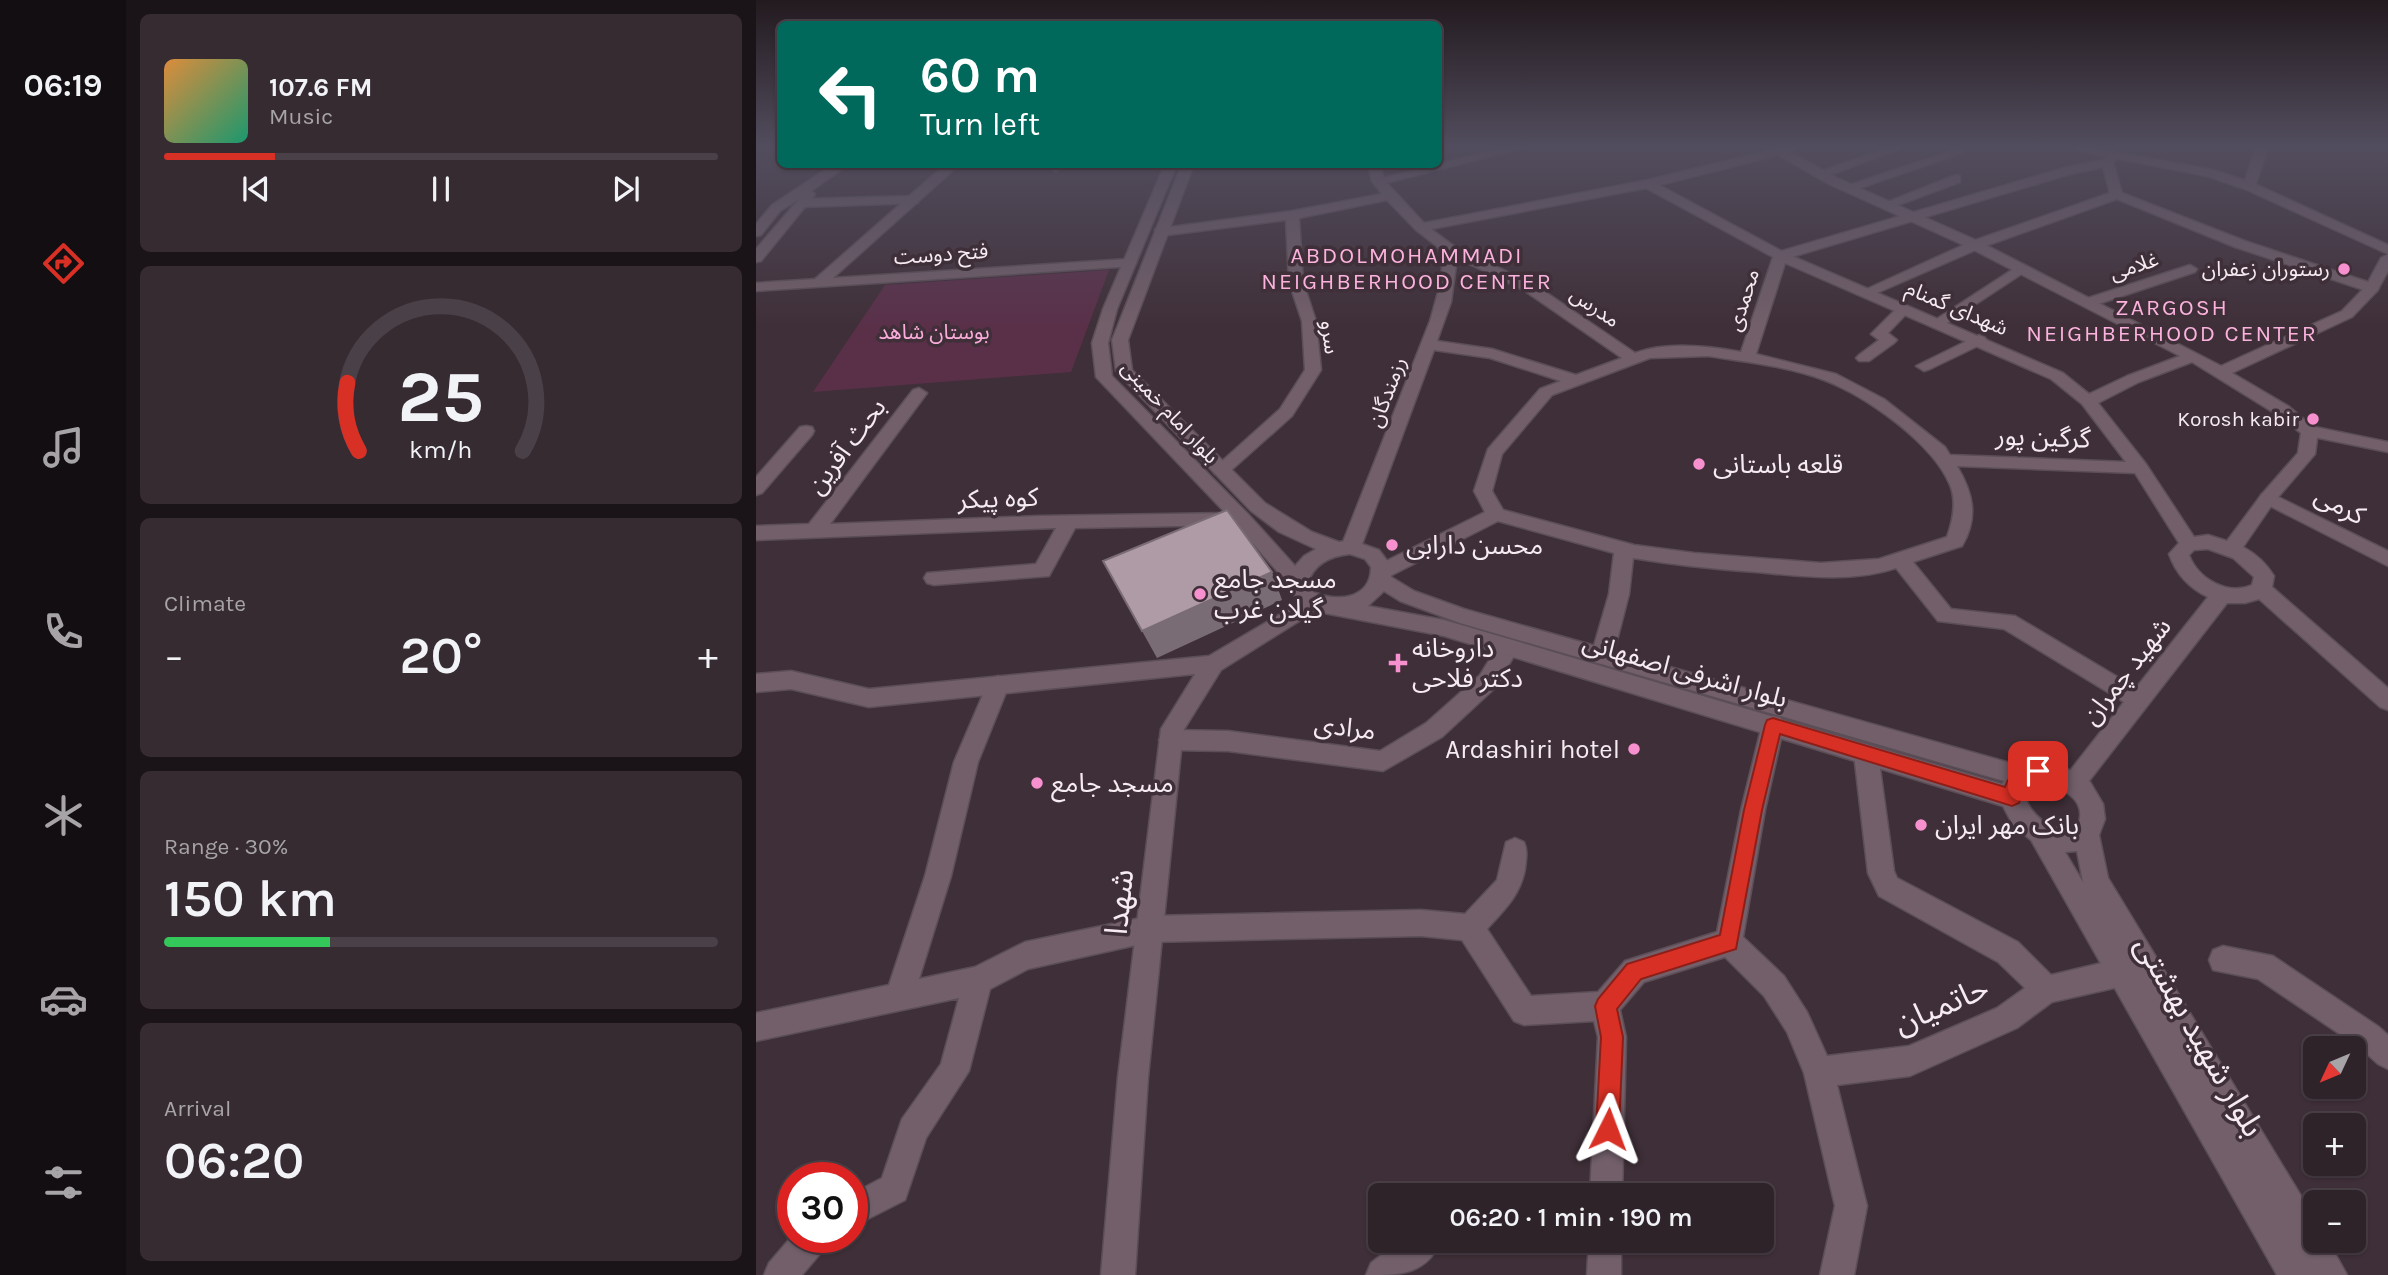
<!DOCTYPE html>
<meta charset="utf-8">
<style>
body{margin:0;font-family:Karla,"Noto Sans Arabic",sans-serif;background:#372b32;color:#f1f3f6;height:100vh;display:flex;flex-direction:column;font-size:26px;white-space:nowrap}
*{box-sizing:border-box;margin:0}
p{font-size:23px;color:#a7a4a8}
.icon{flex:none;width:38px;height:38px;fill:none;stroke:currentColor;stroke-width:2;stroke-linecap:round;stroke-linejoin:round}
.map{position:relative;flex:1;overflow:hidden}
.details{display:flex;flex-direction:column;gap:14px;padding:14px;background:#1a1317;width:630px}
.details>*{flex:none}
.banner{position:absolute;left:21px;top:21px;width:665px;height:147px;border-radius:10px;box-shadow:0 2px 5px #0004,0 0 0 2px #4a4047;background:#00695c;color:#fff;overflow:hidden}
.needle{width:46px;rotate:226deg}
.fabs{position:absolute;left:1547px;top:1036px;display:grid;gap:14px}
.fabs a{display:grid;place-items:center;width:63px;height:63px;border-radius:10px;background:#2f232a;box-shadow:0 2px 5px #0004,0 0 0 2px #4a4047;font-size:35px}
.speed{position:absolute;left:21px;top:1162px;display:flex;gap:14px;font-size:35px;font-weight:700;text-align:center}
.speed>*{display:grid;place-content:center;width:91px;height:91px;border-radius:50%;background:#2f232a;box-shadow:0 2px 5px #0004,0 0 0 2px #4a4047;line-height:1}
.speed .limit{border:10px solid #d22;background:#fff;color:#111}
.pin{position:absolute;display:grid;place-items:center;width:60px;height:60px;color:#fff;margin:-30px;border-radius:14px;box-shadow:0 4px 10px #0006}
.me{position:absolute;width:77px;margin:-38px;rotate:3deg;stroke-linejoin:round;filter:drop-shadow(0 0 5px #0008)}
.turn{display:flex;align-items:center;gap:24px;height:147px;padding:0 28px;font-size:32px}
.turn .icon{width:91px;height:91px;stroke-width:2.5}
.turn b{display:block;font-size:49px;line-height:60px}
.big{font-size:52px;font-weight:600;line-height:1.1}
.details .card{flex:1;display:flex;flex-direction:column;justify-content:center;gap:10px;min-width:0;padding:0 24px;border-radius:10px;background:#372b32}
.details .dial{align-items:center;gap:0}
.dial svg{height:182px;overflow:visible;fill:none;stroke:#4a4047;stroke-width:7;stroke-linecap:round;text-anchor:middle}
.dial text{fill:#f1f3f6;stroke:none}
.song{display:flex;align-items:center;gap:21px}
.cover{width:84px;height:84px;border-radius:10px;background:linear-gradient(135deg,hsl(30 70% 55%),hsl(160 70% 35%))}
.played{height:7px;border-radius:4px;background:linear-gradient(90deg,#d93025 20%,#4a4047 20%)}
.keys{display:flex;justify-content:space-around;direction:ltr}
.heat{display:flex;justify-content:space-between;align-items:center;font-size:38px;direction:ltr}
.charge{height:10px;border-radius:5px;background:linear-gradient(90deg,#34c759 30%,#4a4047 0)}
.trip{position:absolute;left:612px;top:1183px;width:406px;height:70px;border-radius:10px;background:#2f232a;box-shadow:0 2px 5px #0004,0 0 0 2px #4a4047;font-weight:600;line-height:70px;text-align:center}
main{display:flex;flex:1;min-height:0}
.menu{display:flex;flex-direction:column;width:126px;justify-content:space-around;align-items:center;background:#130e11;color:#a7a4a8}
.menu .icon{width:49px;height:49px}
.menu .current{color:#d93025}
.menu b{font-size:32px;color:#f1f3f6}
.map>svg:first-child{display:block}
</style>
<main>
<nav class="menu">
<b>06:19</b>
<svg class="icon current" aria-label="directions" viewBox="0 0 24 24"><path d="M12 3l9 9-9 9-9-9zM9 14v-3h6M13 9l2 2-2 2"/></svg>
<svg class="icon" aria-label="music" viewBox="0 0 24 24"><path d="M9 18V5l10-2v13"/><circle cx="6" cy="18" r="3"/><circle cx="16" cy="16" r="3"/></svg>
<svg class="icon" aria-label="phone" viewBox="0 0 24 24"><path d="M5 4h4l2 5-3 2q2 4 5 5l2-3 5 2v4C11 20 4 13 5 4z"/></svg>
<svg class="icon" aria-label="climate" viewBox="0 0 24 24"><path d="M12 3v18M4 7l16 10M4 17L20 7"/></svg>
<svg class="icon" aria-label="car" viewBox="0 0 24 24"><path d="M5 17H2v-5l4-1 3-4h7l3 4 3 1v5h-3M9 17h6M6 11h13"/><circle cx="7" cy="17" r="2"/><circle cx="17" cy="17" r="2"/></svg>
<svg class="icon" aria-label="filters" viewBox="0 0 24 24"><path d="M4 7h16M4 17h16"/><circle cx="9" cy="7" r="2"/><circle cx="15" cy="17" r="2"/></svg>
</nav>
<section class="details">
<div class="card">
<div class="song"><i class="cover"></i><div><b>107.6 FM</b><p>Music</p></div></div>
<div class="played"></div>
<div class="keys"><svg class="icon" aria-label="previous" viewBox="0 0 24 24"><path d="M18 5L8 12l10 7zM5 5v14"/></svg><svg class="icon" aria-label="pause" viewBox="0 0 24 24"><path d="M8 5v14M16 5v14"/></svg><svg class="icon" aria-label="next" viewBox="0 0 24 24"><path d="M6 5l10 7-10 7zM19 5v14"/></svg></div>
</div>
<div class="card dial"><svg viewBox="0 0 100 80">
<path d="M14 69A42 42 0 1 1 86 69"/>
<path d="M14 69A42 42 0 0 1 9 39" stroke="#d93025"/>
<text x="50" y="56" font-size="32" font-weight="700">25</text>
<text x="50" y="72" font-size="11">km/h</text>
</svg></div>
<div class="card"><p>Climate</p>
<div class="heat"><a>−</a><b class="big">20°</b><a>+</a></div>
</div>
<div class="card"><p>Range · 30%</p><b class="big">150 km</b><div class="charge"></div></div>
<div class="card"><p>Arrival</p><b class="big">06:20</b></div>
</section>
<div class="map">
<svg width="1632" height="1275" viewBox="0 0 1632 1275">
<rect width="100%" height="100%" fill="#3f2f38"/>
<path fill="#5a3049" d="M353,270L315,372L57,392L129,285Z"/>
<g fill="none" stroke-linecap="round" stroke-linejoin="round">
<g stroke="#5b4e56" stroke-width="3">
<g id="minor">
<path d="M747,148H767L622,185L616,181Z"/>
<path d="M1129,148H1146L1068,177L1058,174Z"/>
<path d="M1203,148L1208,151L1206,153L1095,191L1085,188Z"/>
<path d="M1500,148H1512L1499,186L1493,190L1487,186Z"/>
<path d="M1357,152L1363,155L1357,163L1366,193L1489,241L1621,285L1623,288L1621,291H1611L1479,247L1361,199L1224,248L1114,296L1109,297L1102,293L1214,242L1354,193L1347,167L1314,174L1029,259L1024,260L1017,256L1019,253L1308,168L1347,160Z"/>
<path d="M296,164H308L300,172L294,168Z"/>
<path d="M1200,175L1204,176V182L1134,208L1130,209L1124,205Z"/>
<path d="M158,196L162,197V203L45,207L39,203L45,199Z"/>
<path d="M373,259L380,263L378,266L0,291V283Z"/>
<path d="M1265,264L1272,268L1270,271L1188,325L1183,326L1176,322Z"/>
<path d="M1434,265L1441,269L1439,272L1339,305H1329L1327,302L1329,299Z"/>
<path d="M1148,305L1155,309L1132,333L1141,340L1138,343L1113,361H1103L1100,358L1103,355L1123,340L1115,334L1143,306Z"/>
<path d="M1223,335L1228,337L1231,340L1228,343L1174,369L1168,371L1160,366Z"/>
<path d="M163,388L171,393L74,524L283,516L474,513L481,515L483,519L481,523L474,525L319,528L293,576L178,585L171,583L168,578L171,573L280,564L300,528L0,540V526L53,524L157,390Z"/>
<path d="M50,426L56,427L58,431L56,435L6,493L0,495V477L44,427Z"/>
<path d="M1554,426L1632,442V452L1548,435L1546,431Z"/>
<path d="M1512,492L1632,551V566L1506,502L1503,498L1506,494Z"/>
<path d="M752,639L759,641L763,647L740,687L686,737L627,771L472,751L415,750L407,747L403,740L407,733L415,730L472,731L624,751L670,723L724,675L745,641Z"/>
<path d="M242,676L250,679L253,685L222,762L195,876L163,979L219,967L269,942L394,916L665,910L709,914L741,880L750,842L759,838L768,842C772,851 770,859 769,869C764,896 748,910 731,929L775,996L842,992L869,961L961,932L985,810L1006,725L1009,718L1017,716L1025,718L1028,725L1009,810L987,937L1028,976L1051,1012L1071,1056L1153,1046L1241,1008L1269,988L1242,962L1123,896L1112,873L1098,754L1102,747L1110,744L1118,747L1122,754L1138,871L1141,878L1262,942L1295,975L1367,958L1377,962L1381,972L1377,982L1367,986L1296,1002L1261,1028L1154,1076L1081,1085L1111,1206L1098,1275H1064L1079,1206L1048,1073L1031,1032L1008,996L969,957L888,982L864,1010L870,1037L866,1195H834L842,1037L838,1021L768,1025L758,1021L706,940L665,936L394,942L272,969L234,989L213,1071L170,1138L149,1200L96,1227V1194L126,1178L146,1119L185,1064L203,998L0,1041V1013L133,985L169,876L198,762L231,685L234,679Z"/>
<path d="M1467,946L1517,956L1623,1027L1632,1035V1069L1622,1064L1603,1047L1502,979L1457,970L1453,960L1457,950Z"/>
<path d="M37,1235V1237H72L68,1249L46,1275H8L13,1263Z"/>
<path d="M643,1241H685C670,1275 644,1275 610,1275L615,1263Z"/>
<path d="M833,1241H865V1275H831Z"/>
</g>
</g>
<g stroke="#5b4e56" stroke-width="3">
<g id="tertiary">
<path d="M1023,148H1042L1034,152L1081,178L1224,242L1465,366L1586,311L1610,286L1625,258L1632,254L1489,189L1451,176L1322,151L1316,148H1339L1457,170L1497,183L1632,245V271L1621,291L1596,317L1476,373L1532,406L1562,431L1559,454L1518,502L1487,547C1500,554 1510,563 1518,576L1516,587L1632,688V710L1624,707L1503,599L1489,603H1471L1326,790L1318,793L1310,790L1306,783L1310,776L1368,702L1248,629L1182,621L1140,568C1096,583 1046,576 1000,572C959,569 918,565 877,558L873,594L857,656L854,662L846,664L838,662L835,656L853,594L858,553L742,521L634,576H620L617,571L620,566L729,512L718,491L732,449L784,389L805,381L734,358L678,350L605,547L602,552H588L585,547L674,321L685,282L687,251L660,230L631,200L543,218L547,282L560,321L565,370L536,416L471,474H459L456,470L524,409L549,370L546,321L533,282L530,220L404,236L399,235V229L536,211L626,194L616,181L612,164H624L628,180L668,223L892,180ZM1022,155L1073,184L1214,248L1424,356L1371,376L1333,394L1307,373L1029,253L903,185ZM890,188L1017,257L985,352C953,346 911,341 879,353L779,285L699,247L675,229ZM701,258L769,291L866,358L820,375L736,349L681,341L695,302ZM1029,263L1295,379L1326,404L1370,462L1194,455L1189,447L1128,399L1080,374L1000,354ZM952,356C990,362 1031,366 1068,380C1110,396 1177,443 1194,485C1201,502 1197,520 1191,537L1123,559L1065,563L938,553L878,545L747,510L736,491L746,454L796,395L894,358ZM1436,362L1520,414L1545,433L1542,453L1506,494L1471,541L1452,535L1438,537L1390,464L1342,403L1383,382ZM1201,466L1379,473L1423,543L1413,554C1420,574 1433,588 1452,597L1380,688L1259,616L1195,609L1157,562L1206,546C1223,517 1217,493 1201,466ZM1452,549L1477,558L1498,577L1496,585C1472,596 1442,579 1433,555L1438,550Z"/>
<path d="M78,164H93L55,191L59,194L57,197L5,261L0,262V249L43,199L24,211L5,235L0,236V224L16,205Z"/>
<path d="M190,164H204L68,286H58V280Z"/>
<path d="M557,595L564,598L567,603L564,608L465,670L427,731L392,1077L379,1275H345L362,1077L405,729L439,674L113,707L35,689L0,692V674L35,671L113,689L453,656Z"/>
</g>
</g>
<g stroke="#5b4e56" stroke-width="3">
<path id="secondary" d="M409,164H421L361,309L352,343L356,376L493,515L539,566L548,556L560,549L523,532L495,511L360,371L356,340L426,164H438L372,340L376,370L509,503L556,532L583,542L595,540L623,550L635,566V577L658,591L708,609L1265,766L1281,761L1308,767L1334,782L1347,804L1349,819L1343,835L1352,878L1559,1219V1241H1572L1591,1275H1521L1275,840L1257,825L1247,806L688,636L568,613L542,602L534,586L479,523L340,377L336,343L347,309ZM594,554L609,559L615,567C615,600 580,602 557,592L552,582C559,563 575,556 594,554ZM628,591L644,601L704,623L1248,781L1246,784L688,620L612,606ZM1281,781C1301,786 1333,797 1322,825C1300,839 1270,813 1268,791L1273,784ZM1321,851L1327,882L1328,884L1309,852Z"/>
</g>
<use href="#minor" fill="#725f6a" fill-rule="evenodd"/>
<use href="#tertiary" fill="#725f6a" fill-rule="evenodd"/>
<use href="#secondary" fill="#725f6a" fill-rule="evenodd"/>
</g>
<path fill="#7a6c74" d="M516,572L526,600L401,658L386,631Z"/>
<path fill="#af9ba6" stroke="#7a6c74" stroke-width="2" d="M471,510L516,572L386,631L347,561Z"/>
<linearGradient id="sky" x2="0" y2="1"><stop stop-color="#231a1f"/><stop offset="0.45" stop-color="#524d5e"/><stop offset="1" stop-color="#524d5e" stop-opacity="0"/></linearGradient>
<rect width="1632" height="326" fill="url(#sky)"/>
<path fill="#d93025" stroke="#8d1f18" stroke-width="2" d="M1017,718L1249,787C1253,772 1272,760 1288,765L1290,771L1288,776L1271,782L1263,803L1256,806L1024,734L1006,810L980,949L885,979L861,1009L867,1037L863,1129L860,1137L852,1140L843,1137L840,1129L845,1037L839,1006L842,999L871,964L964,935L988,810L1009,725L1011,720Z"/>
<g fill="#f790cf" stroke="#3f2f38" stroke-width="2.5">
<circle cx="1588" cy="269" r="7"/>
<circle cx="1557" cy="419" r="7"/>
<circle cx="943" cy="464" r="7"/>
<circle cx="636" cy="545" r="7"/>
<circle cx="444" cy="594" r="7"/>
<path d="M638.5 652.5h7v7h7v7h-7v7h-7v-7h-7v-7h7z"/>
<circle cx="878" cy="749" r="7"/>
<circle cx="281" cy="783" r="7"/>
<circle cx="1165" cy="825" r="7"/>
</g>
<g text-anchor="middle" stroke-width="7" stroke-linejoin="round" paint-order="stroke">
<g font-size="21" fill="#f6ebf1" stroke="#3f2f38">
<text transform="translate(185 254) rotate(-4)" y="7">فتح دوست</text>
<text transform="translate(1378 266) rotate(-18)" y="7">غلامی</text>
<text transform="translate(987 300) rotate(-72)" y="7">محمدی</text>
<text transform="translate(839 307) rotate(34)" y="7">مدرس</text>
<text transform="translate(1201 308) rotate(23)" y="7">شهدای گمنام</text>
<text transform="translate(574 337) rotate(83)" y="7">سرو</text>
<text transform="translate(631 392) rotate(-69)" y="7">رزمندگان</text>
<text transform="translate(414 412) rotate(47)" y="7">بلوار امام خمینی</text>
</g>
<g font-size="21" fill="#f6ebf1" stroke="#3f2f38" text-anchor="end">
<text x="1574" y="276">رستوران زعفران</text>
<text x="1543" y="426">Korosh kabir</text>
</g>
<g font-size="21" fill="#faaddb" stroke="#3f2f38">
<text x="178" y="339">بوستان شاهد</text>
</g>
<g font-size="23" letter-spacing="2" fill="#fbb2dd" stroke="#3f2f38">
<text x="651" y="263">ABDOLMOHAMMADI<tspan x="651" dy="26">NEIGHBERHOOD CENTER</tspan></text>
<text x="1416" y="315">ZARGOSH<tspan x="1416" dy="26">NEIGHBERHOOD CENTER</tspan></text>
</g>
<g font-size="26" fill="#f6ebf1" stroke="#3f2f38">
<text transform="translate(1287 437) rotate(2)" y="9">گرگین پور</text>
<text transform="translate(90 446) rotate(-53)" y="9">بحث آفرین</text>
<text transform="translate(242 498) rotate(-2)" y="9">کوه پیکر</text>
<text transform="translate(1584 505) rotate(27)" y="9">کرمی</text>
<text transform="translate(929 670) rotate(16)" y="9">بلوار اشرفی اصفهانی</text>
<text transform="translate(1370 671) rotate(-52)" y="9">شهید چمران</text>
<text transform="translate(589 727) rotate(7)" y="9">مرادی</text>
</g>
<g font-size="26" fill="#f6ebf1" stroke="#3f2f38" text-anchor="start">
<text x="957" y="473">قلعه باستانی</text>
<text x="650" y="554">محسن دارابی</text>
<text x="458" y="588">مسجد جامع<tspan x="458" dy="30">گیلان غرب</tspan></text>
<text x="656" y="657">داروخانه<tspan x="656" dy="30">دکتر فلاحی</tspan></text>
<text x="864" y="758" text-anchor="end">Ardashiri hotel</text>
<text x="295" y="792">مسجد جامع</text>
<text x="1179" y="834">بانک مهر ایران</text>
</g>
<g font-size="32" fill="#f6ebf1" stroke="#3f2f38">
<text transform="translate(363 902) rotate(-84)" y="11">شهدا</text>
<text transform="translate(1185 1005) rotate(-23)" y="11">حاتمیان</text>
<text transform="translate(1444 1036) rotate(60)" y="11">بلوار شهید بهشتی</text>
</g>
</g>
</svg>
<div class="fabs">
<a><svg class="needle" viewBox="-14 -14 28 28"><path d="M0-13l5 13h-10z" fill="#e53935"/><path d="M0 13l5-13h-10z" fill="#a7a4a8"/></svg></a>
<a>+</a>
<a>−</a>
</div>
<div class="speed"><div class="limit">30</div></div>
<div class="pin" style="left:1282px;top:771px;background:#d93025"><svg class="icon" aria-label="arrive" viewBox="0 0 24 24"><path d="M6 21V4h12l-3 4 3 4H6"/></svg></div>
<svg class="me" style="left:852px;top:1129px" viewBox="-20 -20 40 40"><path d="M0-17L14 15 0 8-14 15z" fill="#d93025" stroke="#fff" stroke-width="4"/></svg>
<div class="trip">06:20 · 1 min · 190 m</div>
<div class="banner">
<div class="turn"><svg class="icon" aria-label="left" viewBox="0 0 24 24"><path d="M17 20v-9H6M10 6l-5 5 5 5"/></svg><div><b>60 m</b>Turn left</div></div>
</div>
</div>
</main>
